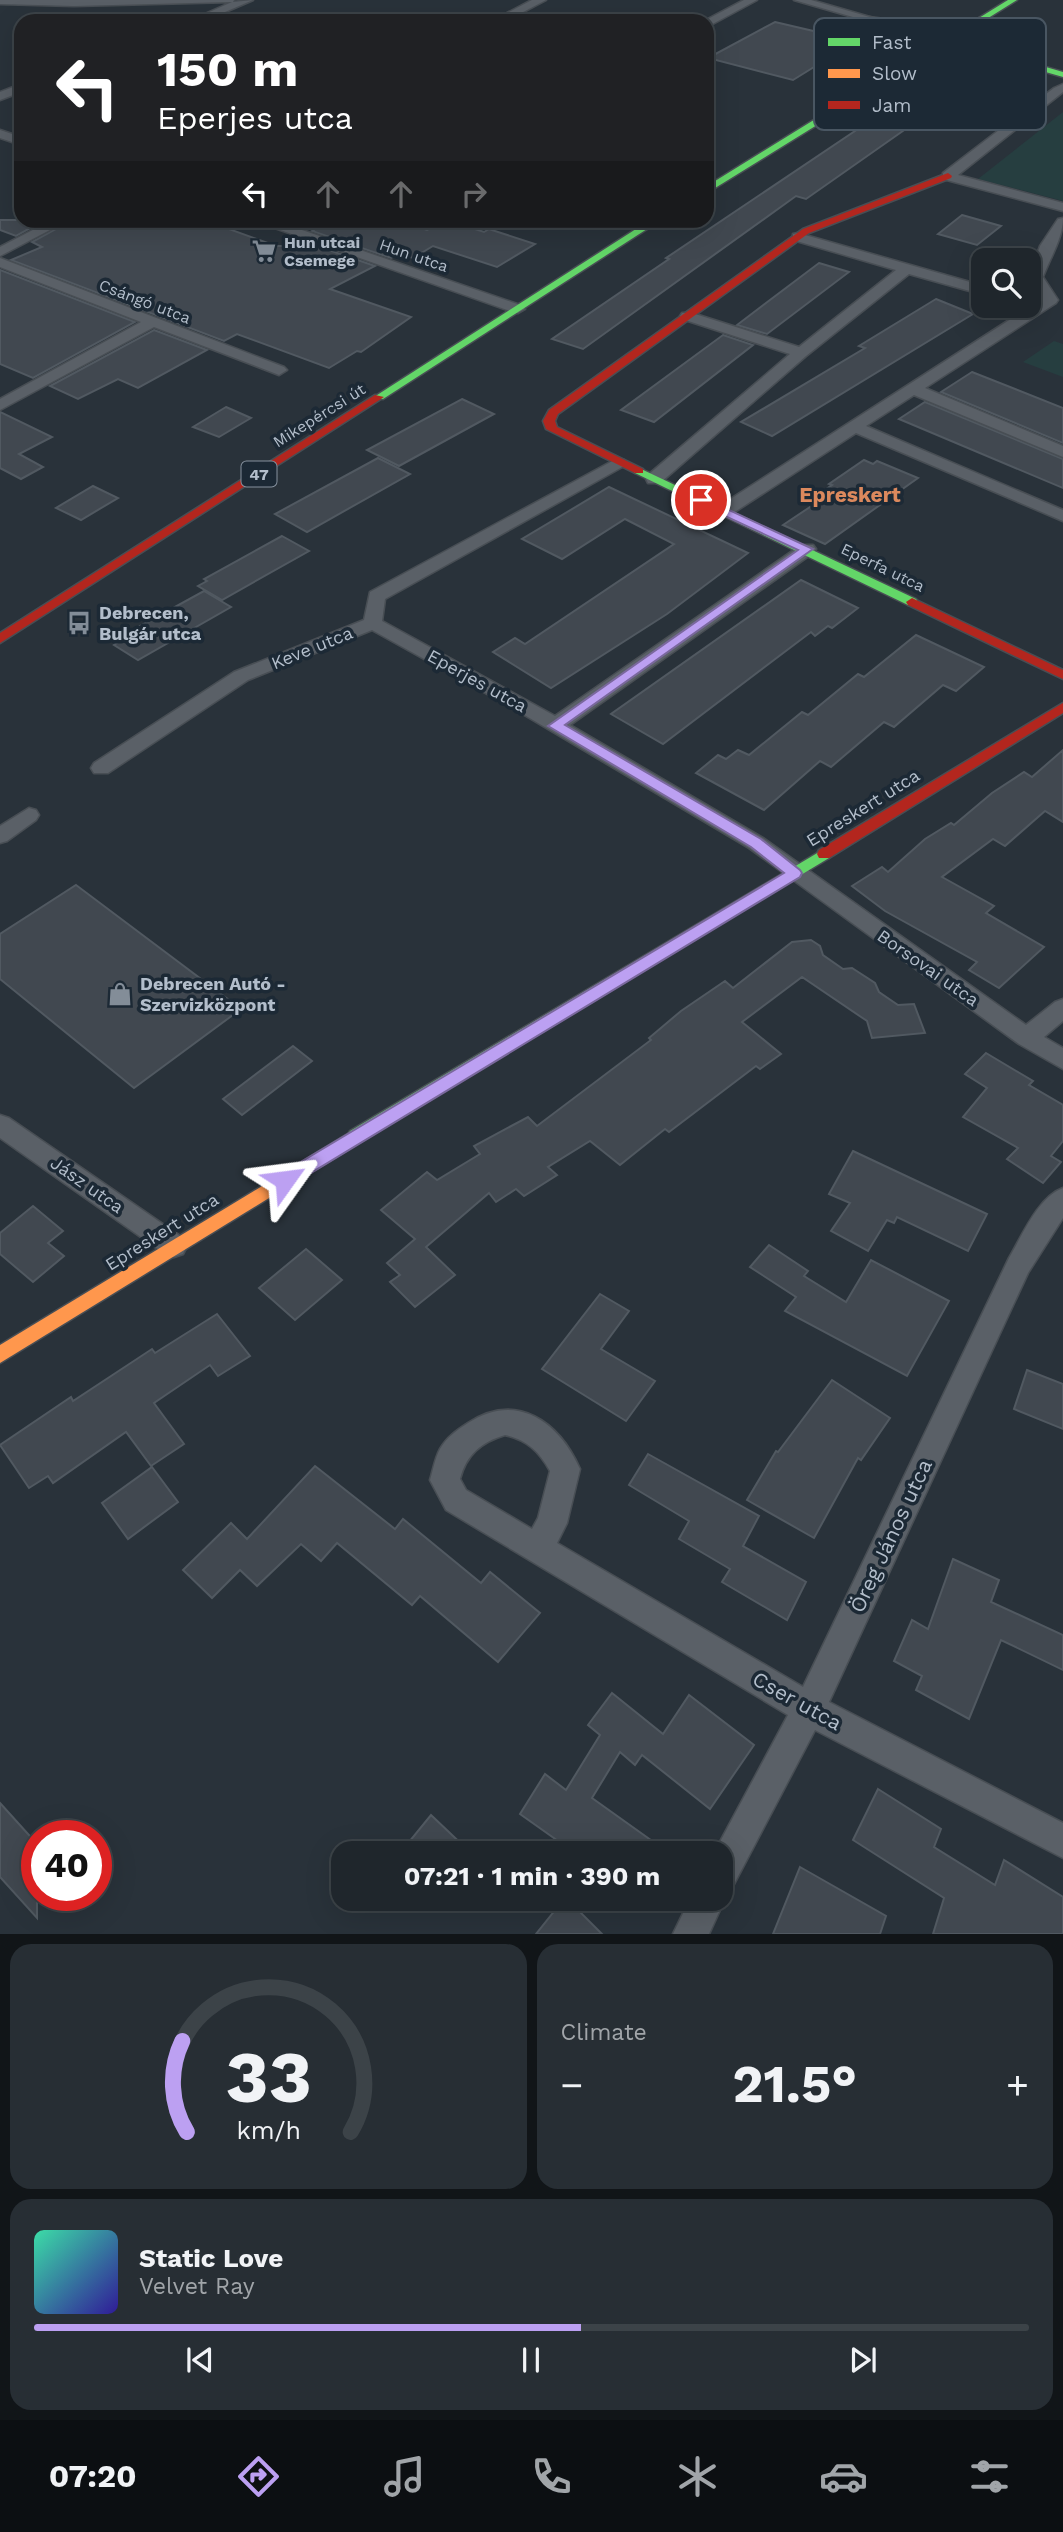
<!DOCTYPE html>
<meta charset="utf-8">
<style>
body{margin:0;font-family:"Work Sans",sans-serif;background:#272e34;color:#f1f3f6;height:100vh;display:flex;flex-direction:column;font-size:26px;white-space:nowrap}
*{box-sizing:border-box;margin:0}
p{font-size:23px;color:#a1a5a9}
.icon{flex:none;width:38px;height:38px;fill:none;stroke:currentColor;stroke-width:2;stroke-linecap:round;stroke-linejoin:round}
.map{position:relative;height:1934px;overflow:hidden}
.details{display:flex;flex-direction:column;gap:10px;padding:10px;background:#111518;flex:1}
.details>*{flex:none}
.guide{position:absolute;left:14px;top:14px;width:700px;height:214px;border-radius:21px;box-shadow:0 7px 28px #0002,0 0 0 2px #3c4348;background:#202124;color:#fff;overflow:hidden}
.fabs{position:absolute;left:971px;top:248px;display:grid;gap:14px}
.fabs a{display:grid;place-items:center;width:70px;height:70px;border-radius:14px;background:#1f262c;box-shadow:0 7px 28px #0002,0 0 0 2px #3c4348;font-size:35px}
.speed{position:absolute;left:21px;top:1820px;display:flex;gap:14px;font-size:35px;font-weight:700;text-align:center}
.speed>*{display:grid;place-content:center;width:91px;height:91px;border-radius:50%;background:#1f262c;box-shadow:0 7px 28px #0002,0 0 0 2px #3c4348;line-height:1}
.speed .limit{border:10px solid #d22;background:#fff;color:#111}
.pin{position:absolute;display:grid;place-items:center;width:60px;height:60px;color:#fff;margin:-30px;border:4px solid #fff;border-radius:50%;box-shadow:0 2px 7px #0007}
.me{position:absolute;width:77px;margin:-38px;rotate:59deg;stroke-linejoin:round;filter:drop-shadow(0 0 5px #0008)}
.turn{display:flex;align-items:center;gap:24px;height:147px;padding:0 28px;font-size:32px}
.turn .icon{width:91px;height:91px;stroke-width:2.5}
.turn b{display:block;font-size:49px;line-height:60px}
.lanes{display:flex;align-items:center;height:66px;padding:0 28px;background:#0003;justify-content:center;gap:35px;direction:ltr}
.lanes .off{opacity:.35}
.big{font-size:52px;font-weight:700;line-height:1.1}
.details .card{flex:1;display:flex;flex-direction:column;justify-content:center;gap:10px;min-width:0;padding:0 24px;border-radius:21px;background:#272e34}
.details .dial{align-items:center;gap:0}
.dial svg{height:182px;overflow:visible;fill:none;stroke:#3c4348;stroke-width:7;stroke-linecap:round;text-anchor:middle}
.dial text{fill:#f1f3f6;stroke:none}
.song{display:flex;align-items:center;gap:21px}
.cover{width:84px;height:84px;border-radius:10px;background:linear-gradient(135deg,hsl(160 70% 55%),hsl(250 70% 35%))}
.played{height:7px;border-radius:4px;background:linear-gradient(90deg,#bca0f2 55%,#3c4348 55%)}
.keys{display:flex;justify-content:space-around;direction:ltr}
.heat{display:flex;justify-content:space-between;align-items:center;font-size:38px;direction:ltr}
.details .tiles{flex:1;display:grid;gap:10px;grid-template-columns:1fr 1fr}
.card:last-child{grid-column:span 2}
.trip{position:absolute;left:331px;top:1841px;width:402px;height:70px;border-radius:21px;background:#1f262c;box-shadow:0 7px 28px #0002,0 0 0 2px #3c4348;font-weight:700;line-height:70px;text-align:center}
.tab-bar{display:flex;height:112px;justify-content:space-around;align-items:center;background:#0c0f12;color:#a1a5a9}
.tab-bar .icon{width:49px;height:49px}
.tab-bar .on{color:#bca0f2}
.tab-bar b{font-size:32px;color:#f1f3f6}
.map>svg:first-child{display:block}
</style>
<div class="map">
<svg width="1063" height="1934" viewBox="0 0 1063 1934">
<rect width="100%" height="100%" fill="#29323a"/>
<g fill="#263e40">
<path d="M1063,112V201L978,179Z"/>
<path d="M1054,341L1063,344V377L1023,362Z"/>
</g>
<g fill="#414850" stroke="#515961" stroke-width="2">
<path d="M775,22L856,41L793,80L708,58Z"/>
<path d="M913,92L947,100L806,199L796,196L583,349L552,339L669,259L666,258Z"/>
<path d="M962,215L1001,226L977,245L938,234Z"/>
<path d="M0,220H45L16,236L0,230Z"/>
<path d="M72,220H204L276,246H282L297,239L375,266L330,289L411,317L361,352L357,351L329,368L237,334L224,341L11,260L42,247L32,242Z"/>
<path d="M331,220H350L370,227L383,220H397L427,230L447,220L484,232L489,229L535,244L497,267L433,246L413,258L399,254L391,258L312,231Z"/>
<path d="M819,263L849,272L767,334L737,325Z"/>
<path d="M0,270L135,322L33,378L0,364Z"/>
<path d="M936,299L973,314L772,436L741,422L865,348L859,346Z"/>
<path d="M154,330L207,350L138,388L118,379L78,399L50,386Z"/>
<path d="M723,335L753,345L654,422L621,410Z"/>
<path d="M972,372L1063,408V443L941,392Z"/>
<path d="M462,399L494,414L399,466L367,450Z"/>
<path d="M925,402L1063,459V488L899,419Z"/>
<path d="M226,407L251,418L219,437L193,427Z"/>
<path d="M0,412L52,437L19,454L43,467L21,479L0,468Z"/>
<path d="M378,458L410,474L307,532L275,514Z"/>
<path d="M864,460L873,464L877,461L918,478L825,544L783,525L816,503L810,500L832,485L829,484Z"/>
<path d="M93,486L118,498L81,520L56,508Z"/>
<path d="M609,487L748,553L667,614L551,688L493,652L515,638L525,644L674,544L625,519L562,559L522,539Z"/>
<path d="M282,536L309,551L222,600L198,586L207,581L204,579Z"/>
<path d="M801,580L858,608L832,628L828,626L815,636L811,632L663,744L611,714Z"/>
<path d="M204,591L231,607L138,660L114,645L123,639L120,637Z"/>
<path d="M916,635L984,667L956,691L943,685L894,727L884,722L831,767L820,761L764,810L696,773L718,755L726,759L738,750L749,755L802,712L808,715L858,674L864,677Z"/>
<path d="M1063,750V822L1045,811L1005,846L993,839L942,877L994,906L986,913L1044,947L999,988L969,970L977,962L885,911L852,886L882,867L888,872L925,839L951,823L954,825L992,793L1024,772L1032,777Z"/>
<path d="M76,885L241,1009L134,1088L0,979V934Z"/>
<path d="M811,940L820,946L823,955L843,969L852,968L875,983L879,992L898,1005L914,1004L925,1033L872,1038L867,1021L802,977L742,1022L781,1054L760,1069L756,1066L669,1132L665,1129L620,1165L590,1141L548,1167L557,1175L524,1196L516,1189L496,1202L489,1193L426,1247L455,1275L415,1307L390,1282L400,1275L387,1263L415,1239L381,1210L427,1172L437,1180L480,1154L474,1146L528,1117L537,1126L651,1040L649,1038L681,1011L725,981L733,988L792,942Z"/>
<path d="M293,1046L312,1061L242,1115L223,1099Z"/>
<path d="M986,1053L1033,1081L1029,1085L1063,1105V1141L1051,1156L1061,1162L1043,1183L1007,1159L1018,1148L963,1117L987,1088L965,1074Z"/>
<path d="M853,1151L987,1214L968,1251L897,1217L894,1223L887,1220L868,1251L831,1231L850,1203L829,1194Z"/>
<path d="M33,1206L63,1231L48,1243L64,1256L33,1282L0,1254V1233Z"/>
<path d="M769,1245L808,1271L804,1276L846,1302L871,1260L949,1301L907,1376L785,1311L796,1297L750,1267Z"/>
<path d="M306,1249L342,1280L295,1320L259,1288Z"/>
<path d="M600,1294L629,1311L601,1349L655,1381L626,1421L542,1369Z"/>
<path d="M217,1314L250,1356L218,1376L210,1365L154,1403L184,1444L151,1466L126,1432L53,1483L48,1476L29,1488L0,1445L71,1397L73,1401L152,1349L155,1353Z"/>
<path d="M1027,1370L1063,1384V1429L1014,1409Z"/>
<path d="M832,1380L890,1418L861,1460L858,1458L814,1538L747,1500L776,1451L778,1452Z"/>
<path d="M648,1454L759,1516L743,1546L806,1582L787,1620L722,1582L730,1569L679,1539L689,1521L629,1485Z"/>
<path d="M315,1466L395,1529L403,1519L481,1583L490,1572L540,1613L498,1662L420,1596L412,1605L337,1543L321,1561L301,1544L257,1586L240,1570L212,1598L183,1570L231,1523L247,1539Z"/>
<path d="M152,1467L178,1502L128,1539L102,1503Z"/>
<path d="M953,1559L999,1580L991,1602L1063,1635V1670L1001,1640L969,1719L916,1690L922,1676L894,1661L912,1620L928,1629Z"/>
<path d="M612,1693L663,1734L689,1695L754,1745L710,1809L642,1755L635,1765L620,1752L592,1798L669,1853H575L520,1814L545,1774L566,1790L600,1735L588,1725Z"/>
<path d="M878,1789L941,1829L934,1847L995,1885L1004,1860L1063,1897V1934H933L944,1898L853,1840Z"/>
<path d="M0,1803L37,1844V1918L0,1877Z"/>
<path d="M431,1815L471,1853H400Z"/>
<path d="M800,1867L886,1916L880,1934H773Z"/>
<path d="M564,1899H567L602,1934H536Z"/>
</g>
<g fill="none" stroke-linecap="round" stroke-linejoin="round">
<g stroke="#484e54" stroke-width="3">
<g id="street">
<path d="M0,0H234L233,2L253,0L204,21H189L232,2L74,6L0,4Z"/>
<path d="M532,0H546L506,21H492Z"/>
<path d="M744,0H757L707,27V21H704Z"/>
<path d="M794,0H811L953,41L943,43Z"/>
<path d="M21,84V92L0,100V92Z"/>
<path d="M1063,84V92L958,175L1063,203V211L943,179V173L1054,88Z"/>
<path d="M0,130L21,137V145L0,138Z"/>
<path d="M1063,218C1063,238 1050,258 1043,277L1058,300L1056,303L925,388L1063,446V457L914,395L866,426L1063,510V521L856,433L730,515H718L715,511L718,507L1042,299L1029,277L1040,246L1058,219Z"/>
<path d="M52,220H69L0,256V247Z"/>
<path d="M252,220H273L523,306L525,309L518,313L513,312Z"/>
<path d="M798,233L984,286V295L909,274L806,356L660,483H648L646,479L648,475L790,354L682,319L680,316L682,313H692L799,347L896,270L793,240V234Z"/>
<path d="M0,258L284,367L287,370L279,375L274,373L154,327L0,410V399L141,322L0,267Z"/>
<path d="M618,458L624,460L626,463L624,466L385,599L382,621L555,716L801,545H813L816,549L813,553L570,725L763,838L1026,1025L1055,1002L1063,999V1021L1044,1037L1063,1048V1069L1019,1044L749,848L511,707L372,630L248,680L108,773H94L91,768L94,763L234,672L364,620L370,592Z"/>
<path d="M29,808L36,810L39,815L36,820L7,841L0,843V826Z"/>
<path d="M0,1115L9,1118L183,1238L187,1246L183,1254L174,1257L165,1254L0,1138Z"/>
<path d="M1063,1188V1218L1028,1273L829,1702L1063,1823V1858L815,1730L733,1886L722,1891L725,1899L709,1934H673L690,1899H721V1853H714L788,1715L446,1510L430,1480C433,1470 435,1458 440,1449C447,1437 457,1430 468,1423C517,1391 559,1422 580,1469L567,1523L557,1543L803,1687L1009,1258C1022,1236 1038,1197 1063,1188ZM505,1435C527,1440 539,1451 550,1471L538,1518L532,1529L466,1490L460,1479C466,1455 481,1442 505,1435Z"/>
</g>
</g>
<g stroke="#484e54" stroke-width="3">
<g id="fast">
<path d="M1008,0H1017L953,40L1063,72V77L948,44L707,193V186Z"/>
<path d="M650,220H661L383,399L374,397Z"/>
<path d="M639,468L916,599L918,602L916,605H908L635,473L633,471Z"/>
<path d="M824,849L831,854L829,858L362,1141L356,1143L350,1141L347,1136L350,1131Z"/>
</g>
</g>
<g stroke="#484e54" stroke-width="3">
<g id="slow">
<path d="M869,17L921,24L970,20L974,22L921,28L866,21Z"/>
<path d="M973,54L1024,64L1020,66L973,58L922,63L918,61Z"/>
<path d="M356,1129L362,1131L365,1136L362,1141L0,1363V1345Z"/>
</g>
</g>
<g stroke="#484e54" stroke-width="3">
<g id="jam">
<path d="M948,173L952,176L951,178L809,233L558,414L555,421L557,427L643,469V473H635L546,429L543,421L549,410L803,229Z"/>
<path d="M375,395L384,397L0,643V633Z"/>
<path d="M912,598L1063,670V679L908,605L906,602Z"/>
<path d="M1063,703V713L829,858H819L817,854L819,850Z"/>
</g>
</g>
<use href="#street" fill="#5a6067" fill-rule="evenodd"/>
<use href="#fast" fill="#63d668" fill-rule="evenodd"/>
<use href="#slow" fill="#ff974d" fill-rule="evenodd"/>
<use href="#jam" fill="#b3261e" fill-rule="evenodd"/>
</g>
<path fill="#bca0f2" stroke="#7a689d" stroke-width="2" d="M701,497L813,549L565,725L761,839L800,870L802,873L800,877L291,1185L285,1187L279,1185L276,1180L279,1175L784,873L751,847L548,726L798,550L697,503L695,500Z"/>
<defs>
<g id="supermarket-bare" transform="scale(1.89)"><path d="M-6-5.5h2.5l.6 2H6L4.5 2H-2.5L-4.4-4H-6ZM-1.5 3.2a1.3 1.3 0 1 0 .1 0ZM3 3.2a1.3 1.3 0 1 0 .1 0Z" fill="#838d98" stroke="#1c2935" stroke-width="2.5" paint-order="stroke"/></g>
<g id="bus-bare" transform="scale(1.89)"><path d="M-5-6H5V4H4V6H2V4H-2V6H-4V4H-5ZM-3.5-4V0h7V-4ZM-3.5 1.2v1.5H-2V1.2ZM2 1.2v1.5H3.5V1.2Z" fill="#838d98" stroke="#1c2935" stroke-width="2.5" paint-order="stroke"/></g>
<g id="shop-bare" transform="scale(1.89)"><path d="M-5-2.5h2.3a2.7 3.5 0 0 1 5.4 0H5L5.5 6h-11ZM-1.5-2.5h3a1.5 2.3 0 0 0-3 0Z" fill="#838d98" stroke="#1c2935" stroke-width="2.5" paint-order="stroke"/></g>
</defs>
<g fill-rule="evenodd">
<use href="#supermarket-bare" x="264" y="251"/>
<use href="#bus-bare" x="79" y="623"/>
<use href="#shop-bare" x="120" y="994"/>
</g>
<g text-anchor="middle" stroke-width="7" stroke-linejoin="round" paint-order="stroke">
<g font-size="16" font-weight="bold" fill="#b3becb" stroke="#1c2935" text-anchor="start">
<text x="284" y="248">Hun utcai<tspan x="284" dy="18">Csemege</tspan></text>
</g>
<g font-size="16" fill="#b3becb" stroke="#1c2935">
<text transform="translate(414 255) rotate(19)" y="6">Hun utca</text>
<text transform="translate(145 301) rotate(21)" y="6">Csángó utca</text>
<text transform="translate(319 415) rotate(-32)" y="6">Mikepércsi út</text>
<text transform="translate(883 567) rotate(26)" y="6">Eperfa utca</text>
</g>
<rect fill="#1c2935" stroke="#86919e" stroke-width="2" x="241.5" y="461.5" width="35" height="25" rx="5"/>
<g font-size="16" font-weight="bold" fill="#b3becb">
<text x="259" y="480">47</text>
</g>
<g font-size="18" font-weight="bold" fill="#b3becb" stroke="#1c2935" text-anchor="start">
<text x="99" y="619">Debrecen,<tspan x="99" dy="21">Bulgár utca</tspan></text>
<text x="140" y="990">Debrecen Autó -<tspan x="140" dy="21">Szervizközpont</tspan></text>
</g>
<g font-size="18" fill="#b3becb" stroke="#1c2935">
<text transform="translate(312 648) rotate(-22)" y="6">Keve utca</text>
<text transform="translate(477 681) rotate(29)" y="6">Eperjes utca</text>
<text transform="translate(863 808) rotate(-32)" y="6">Epreskert utca</text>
<text transform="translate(928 968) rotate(35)" y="6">Borsovai utca</text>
<text transform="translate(87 1185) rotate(35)" y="6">Jász utca</text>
<text transform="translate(162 1232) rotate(-32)" y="6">Epreskert utca</text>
</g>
<g font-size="21" font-weight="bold" fill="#dc895d" stroke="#1c2935">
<text x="850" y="502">Epreskert</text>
</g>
<g font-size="21" fill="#b3becb" stroke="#1c2935">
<text transform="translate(891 1536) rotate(-65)" y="7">Öreg János utca</text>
<text transform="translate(797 1701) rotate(29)" y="7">Cser utca</text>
</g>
</g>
<rect x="814" y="18" width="232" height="112" rx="10" fill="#1c2935" stroke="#495662" stroke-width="2"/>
<rect x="828" y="38" width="32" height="8" fill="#63d668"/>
<rect x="828" y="69" width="32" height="9" fill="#ff974d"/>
<rect x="828" y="101" width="32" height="8" fill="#b3261e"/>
<g font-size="19" fill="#b3becb">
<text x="872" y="49">Fast</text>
<text x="872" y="80">Slow</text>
<text x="872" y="112">Jam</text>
</g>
</svg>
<div class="fabs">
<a><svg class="icon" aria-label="search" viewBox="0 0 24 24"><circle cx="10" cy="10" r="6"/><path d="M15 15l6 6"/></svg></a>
</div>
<div class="speed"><div class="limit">40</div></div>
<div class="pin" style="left:701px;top:500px;background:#d93025"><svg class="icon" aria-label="arrive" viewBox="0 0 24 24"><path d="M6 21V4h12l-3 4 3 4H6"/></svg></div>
<svg class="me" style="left:285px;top:1180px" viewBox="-20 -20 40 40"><path d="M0-17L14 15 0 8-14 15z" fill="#bca0f2" stroke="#fff" stroke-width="4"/></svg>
<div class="trip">07:21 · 1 min · 390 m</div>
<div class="guide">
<div class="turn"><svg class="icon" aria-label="left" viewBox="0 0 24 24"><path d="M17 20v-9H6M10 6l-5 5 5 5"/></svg><div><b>150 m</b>Eperjes utca</div></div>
<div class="lanes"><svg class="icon" aria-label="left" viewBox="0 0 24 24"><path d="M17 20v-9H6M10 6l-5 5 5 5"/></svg><svg class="icon off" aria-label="ahead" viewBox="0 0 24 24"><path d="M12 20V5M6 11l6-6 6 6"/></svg><svg class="icon off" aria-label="ahead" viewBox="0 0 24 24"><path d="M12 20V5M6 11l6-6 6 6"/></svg><svg class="icon off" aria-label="right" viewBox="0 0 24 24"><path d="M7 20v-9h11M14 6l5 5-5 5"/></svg></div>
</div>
</div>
<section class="details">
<div class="tiles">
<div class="card dial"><svg viewBox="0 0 100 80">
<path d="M14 69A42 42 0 1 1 86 69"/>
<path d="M14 69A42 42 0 0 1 12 29" stroke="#bca0f2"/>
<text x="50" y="56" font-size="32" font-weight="700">33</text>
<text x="50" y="72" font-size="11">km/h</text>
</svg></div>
<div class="card"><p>Climate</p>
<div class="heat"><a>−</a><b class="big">21.5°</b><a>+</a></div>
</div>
<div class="card">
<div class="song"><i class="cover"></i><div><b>Static Love</b><p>Velvet Ray</p></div></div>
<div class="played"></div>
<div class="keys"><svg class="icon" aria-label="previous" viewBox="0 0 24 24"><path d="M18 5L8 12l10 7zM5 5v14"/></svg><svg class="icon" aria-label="pause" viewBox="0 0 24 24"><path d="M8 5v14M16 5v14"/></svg><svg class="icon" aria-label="next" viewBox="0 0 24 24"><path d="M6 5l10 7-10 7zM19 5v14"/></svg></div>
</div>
</div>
</section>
<nav class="tab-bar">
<b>07:20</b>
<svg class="icon on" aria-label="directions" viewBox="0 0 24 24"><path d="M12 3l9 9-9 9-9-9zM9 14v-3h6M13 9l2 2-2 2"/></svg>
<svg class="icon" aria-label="music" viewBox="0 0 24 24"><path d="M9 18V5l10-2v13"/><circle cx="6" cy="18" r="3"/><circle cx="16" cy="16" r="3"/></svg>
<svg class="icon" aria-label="phone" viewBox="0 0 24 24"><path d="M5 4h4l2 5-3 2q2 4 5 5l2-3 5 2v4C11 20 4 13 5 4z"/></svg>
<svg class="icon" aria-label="climate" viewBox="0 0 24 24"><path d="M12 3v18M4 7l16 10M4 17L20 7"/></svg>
<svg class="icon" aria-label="car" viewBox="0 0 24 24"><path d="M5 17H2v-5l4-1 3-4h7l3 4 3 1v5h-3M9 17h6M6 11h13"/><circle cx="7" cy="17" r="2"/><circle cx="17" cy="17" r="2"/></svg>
<svg class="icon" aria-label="filters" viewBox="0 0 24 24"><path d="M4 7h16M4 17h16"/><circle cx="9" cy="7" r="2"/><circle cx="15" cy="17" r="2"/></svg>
</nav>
